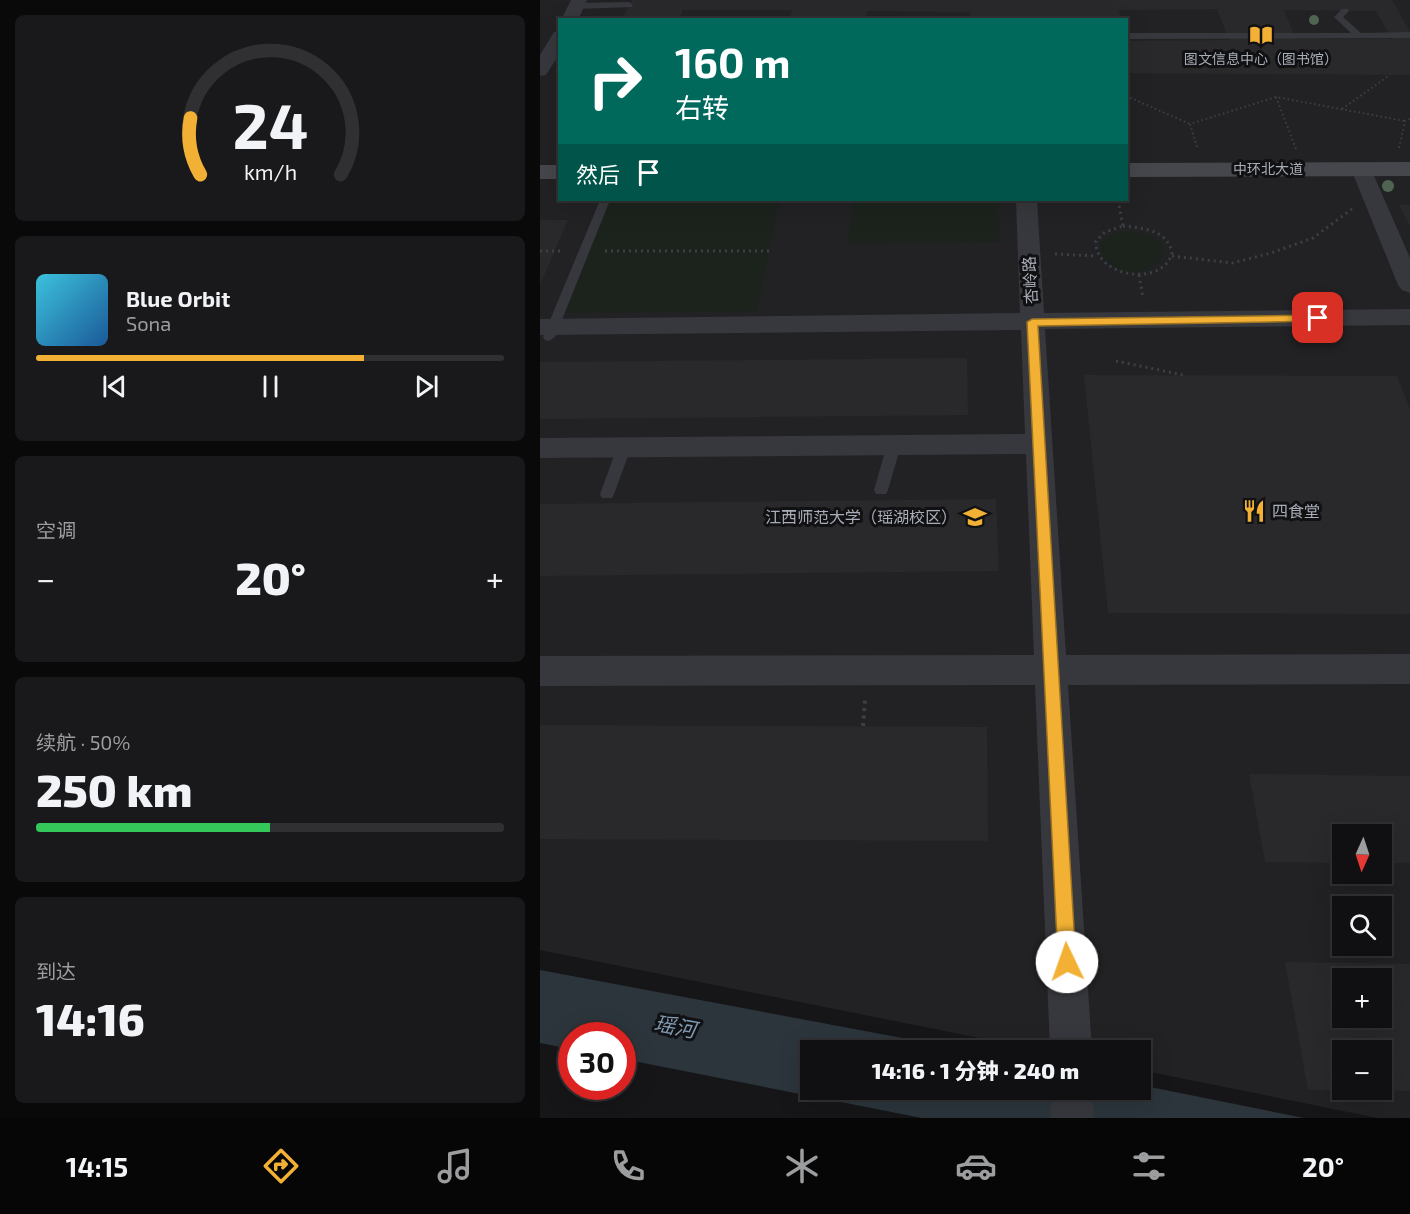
<!DOCTYPE html>
<html lang="zh">
<meta charset="utf-8">
<style>
body{margin:0;font-family:"Exo 2","Noto Sans SC",sans-serif;background:#19191b;color:#f1f3f6;height:100vh;display:flex;flex-direction:column;font-size:22px;white-space:nowrap}
*{box-sizing:border-box;margin:0}
p{font-size:20px;color:#9c9d9f}
.icon{flex:none;width:33px;height:33px;fill:none;stroke:currentColor;stroke-width:2;stroke-linecap:round;stroke-linejoin:round}
.map{position:relative;flex:1;overflow:hidden}
.panel{display:flex;flex-direction:column;gap:15px;padding:15px;background:#09090a;width:540px}
.panel>*{flex:none}
.top-card{position:absolute;left:18px;top:18px;width:570px;height:183px;border-radius:0px;box-shadow:0 6px 24px #0002,0 0 0 2px #303032;background:#00695c;color:#fff;overflow:hidden}
.needle{width:39px;rotate:183deg}
.buttons{position:absolute;left:792px;top:824px;display:grid;gap:12px}
.buttons a{display:grid;place-items:center;width:60px;height:60px;border-radius:0px;background:#101012;box-shadow:0 6px 24px #0002,0 0 0 2px #303032;font-size:30px}
.speed{position:absolute;left:18px;top:1022px;display:flex;gap:12px;font-size:30px;font-weight:700;text-align:center}
.speed>*{display:grid;place-content:center;width:78px;height:78px;border-radius:50%;background:#101012;box-shadow:0 6px 24px #0002,0 0 0 2px #303032;line-height:1}
.speed .limit{border:9px solid #d22;background:#fff;color:#111}
.pin{position:absolute;display:grid;place-items:center;width:51px;height:51px;color:#fff;margin:-26px;border-radius:12px;box-shadow:0 3px 9px #0006}
.me{position:absolute;width:66px;margin:-33px;rotate:357deg;stroke-linejoin:round;filter:drop-shadow(0 0 4px #0008)}
.turn{display:flex;align-items:center;gap:21px;height:126px;padding:0 18px;font-size:27px}
.turn .icon{width:78px;height:78px;stroke-width:2.5}
.turn b{display:block;font-size:42px;line-height:51px}
.then{display:flex;align-items:center;height:57px;padding:0 18px;background:#0003;gap:12px;font-size:22px}
.big{font-size:45px;font-weight:800;line-height:1.1}
.panel .widget{flex:1;display:flex;flex-direction:column;justify-content:center;gap:9px;min-width:0;padding:0 21px;border-radius:9px;background:#19191b}
.panel .dial{align-items:center;gap:0}
.dial svg{height:156px;overflow:visible;fill:none;stroke:#303032;stroke-width:7;stroke-linecap:round;text-anchor:middle}
.dial text{fill:#f1f3f6;stroke:none}
.song{display:flex;align-items:center;gap:18px}
.cover{width:72px;height:72px;border-radius:9px;background:linear-gradient(135deg,hsl(190 70% 55%),hsl(210 70% 35%))}
.played{height:6px;border-radius:3px;background:linear-gradient(90deg,#f2b134 70%,#303032 70%)}
.keys{display:flex;justify-content:space-around;direction:ltr}
.heat{display:flex;justify-content:space-between;align-items:center;font-size:33px;direction:ltr}
.charge{height:9px;border-radius:4px;background:linear-gradient(90deg,#34c759 50%,#303032 0)}
.trip{position:absolute;left:260px;top:1040px;width:351px;height:60px;border-radius:0px;background:#101012;box-shadow:0 6px 24px #0002,0 0 0 2px #303032;font-weight:800;line-height:60px;text-align:center}
.tab-bar{display:flex;height:96px;justify-content:space-around;align-items:center;background:#060607;color:#9c9d9f}
.tab-bar .icon{width:42px;height:42px}
.tab-bar .on{color:#f2b134}
.tab-bar b{font-size:27px;color:#f1f3f6}
main{display:flex;flex:1;min-height:0}
.map>svg:first-child{display:block}
</style>
<main>
<section class="panel">
<div class="widget dial"><svg viewBox="0 0 100 80">
<path d="M14 69A42 42 0 1 1 86 69"/>
<path d="M14 69A42 42 0 0 1 9 40" stroke="#f2b134"/>
<text x="50" y="56" font-size="32" font-weight="700">24</text>
<text x="50" y="72" font-size="11">km/h</text>
</svg></div>
<div class="widget">
<div class="song"><i class="cover"></i><div><b>Blue Orbit</b><p>Sona</p></div></div>
<div class="played"></div>
<div class="keys"><svg class="icon" aria-label="previous" viewBox="0 0 24 24"><path d="M18 5L8 12l10 7zM5 5v14"/></svg><svg class="icon" aria-label="pause" viewBox="0 0 24 24"><path d="M8 5v14M16 5v14"/></svg><svg class="icon" aria-label="next" viewBox="0 0 24 24"><path d="M6 5l10 7-10 7zM19 5v14"/></svg></div>
</div>
<div class="widget"><p>空调</p>
<div class="heat"><a>−</a><b class="big">20°</b><a>+</a></div>
</div>
<div class="widget"><p>续航 · 50%</p><b class="big">250 km</b><div class="charge"></div></div>
<div class="widget"><p>到达</p><b class="big">14:16</b></div>
</section>
<div class="map">
<svg width="870" height="1118" viewBox="0 0 870 1118">
<rect width="100%" height="100%" fill="#161618"/>
<path fill="#222225" fill-rule="evenodd" d="M0,0H870V1118H838L600,1070V1050H499L0,950ZM20,20H586V200H20ZM802,834H842V873H802ZM802,906H842V945H802ZM802,978H842V1017H802ZM802,1050H842V1089H802Z"/>
<g fill="#1c231d">
<path d="M69,200H239L217,311L26,313Z"/>
<path d="M313,200H458L460,242L308,244Z"/>
<path d="M582,231C660,230 611,297 569,263C561,257 559,251 561,242L566,237Z"/>
</g>
<path fill="#2c353c" d="M0,970L426,1050H270V1089H600V1085L764,1118H382L83,1059L82,1035H32L31,1049L0,1043Z"/>
<g fill="#29292c" fill-rule="evenodd">
<path d="M92,0H852L870,32V75L586,73V41L689,40L677,9L579,10L581,20H430V12L327,11L326,20H250L252,10H143L139,20H81ZM744,10L836,11L852,39H756Z"/>
<path d="M859,205H870V227Z"/>
<path d="M0,220H28L0,285Z"/>
<path d="M427,358L428,415L0,419V362Z"/>
<path d="M544,375L857,376L870,409V614L568,613Z"/>
<path d="M456,499L459,571L0,576V504Z"/>
<path d="M0,725L447,727L448,841L0,839Z"/>
<path d="M709,774L870,776V863H842V834H802V863L725,862Z"/>
<path d="M745,962L870,964V1091L842,1090V1050H802V1090H768ZM802,978H842V1017H802Z"/>
</g>
<g fill="none" stroke-linecap="round" stroke-linejoin="round">
<g stroke="#3d3f44" stroke-width="2" stroke-dasharray="1.5 3" stroke-linecap="butt">
<path d="M586,96L650,124"/>
<path d="M736,97L756,149"/>
<path d="M802,109L850,75"/>
<path d="M657,147L650,124L736,97L865,121"/>
<path d="M859,148L865,121L870,119"/>
</g>
<g stroke="#3d3f44" stroke-width="3" stroke-dasharray="2 4" stroke-linecap="butt">
<path d="M578,200L583,226"/>
<path d="M583,226C603,228 628,230 632,253C623,288 554,277 556,241L565,232Z"/>
<path d="M0,251H24"/>
<path d="M65,251H229"/>
<path d="M515,254L556,256"/>
<path d="M632,256L692,263L731,253L773,238L812,209"/>
<path d="M599,275L603,298"/>
<path d="M576,361L643,375"/>
</g>
<path stroke="#3d3f44" stroke-width="4" stroke-dasharray="3 4.5" stroke-linecap="butt" d="M323,726L325,700"/>
<g fill="#37383d" fill-rule="evenodd">
<path d="M89,2L93,5L92,7L36,9L32,6L36,3Z"/>
<path d="M802,9H808L809,11L803,17L821,33L870,32V38L586,39V33H811L794,17Z"/>
<path d="M60,200H70L15,337L9,341L5,340L3,337Z"/>
<path d="M354,440L361,445L348,490L346,494H336L334,490L347,445Z"/>
<path d="M84,443L91,448L74,494L72,498H62L60,494L77,448Z"/>
</g>
<g fill="#37383d" fill-rule="evenodd">
<path d="M31,0H47L38,20H21Z"/>
<path d="M20,31V53L6,75L0,76V55L14,32Z"/>
<path d="M821,163L828,165L831,169L870,258V293L862,290L858,285L811,169L814,165Z"/>
<path d="M476,200H497L504,313L870,309V325L505,329L526,655L870,654V684L528,685L552,1050H510L495,685L0,686V656L494,655L486,454L0,458V438L485,434L481,330L0,335V319L480,313Z"/>
<path d="M511,1089H553L554,1118H510Z"/>
</g>
<g fill="#45474d" fill-rule="evenodd">
<path d="M870,162V176L586,177V163Z"/>
<rect x="0" y="165" width="20" height="14"/>
</g>
</g>
<g fill="#506452">
<circle cx="774" cy="20" r="5"/>
<circle cx="848" cy="186" r="6"/>
</g>
<path fill="#f2b134" stroke="#9d7322" stroke-width="1.5" d="M778,315L782,316V321L498,326L536,962L533,969L527,971L521,969L518,962L487,322L492,319Z"/>
<defs>
<g id="library-bare" transform="scale(1.8)"><path d="M-6-4Q-3-5.5-.7-3.5V5Q-3 3-6 4ZM6-4Q3-5.5 .7-3.5V5Q3 3 6 4Z" fill="#f2b134" stroke="#111113" stroke-width="2.5" paint-order="stroke"/></g>
<g id="restaurant-bare" transform="scale(1.8)"><path d="M-5-6h1v4h1v-4h1v4h1v-4h1v5L-1.5 .5V6h-2V.5L-5-1ZM5-6V6H3V1.5H1.5Q1.5-4 5-6Z" fill="#f2b134" stroke="#111113" stroke-width="2.5" paint-order="stroke"/></g>
<g id="university-bare" transform="scale(1.8)"><path d="M0-5L7-2L0 1L-7-2ZM-4 1L0 2.5L4 1V4Q0 6-4 4Z" fill="#f2b134" stroke="#111113" stroke-width="2.5" paint-order="stroke"/></g>
</defs>
<g fill-rule="evenodd">
<use href="#library-bare" x="721" y="35"/>
<use href="#restaurant-bare" x="714" y="511"/>
<use href="#university-bare" x="435" y="517"/>
</g>
<g text-anchor="middle" stroke-width="6" stroke-linejoin="round" paint-order="stroke">
<g font-size="14" fill="#a8adb8" stroke="#111113">
<text x="721" y="64">图文信息中心（图书馆）</text>
</g>
<g font-size="14" fill="#a8adb8" stroke="#111113">
<text x="728" y="174">中环北大道</text>
</g>
<g font-size="16" fill="#a8adb8" stroke="#111113">
<text transform="translate(490 280) rotate(-93)" y="6">杏岭路</text>
</g>
<g font-size="16" fill="#a8adb8" stroke="#111113" text-anchor="start">
<text x="732" y="517">四食堂</text>
<text x="417" y="523" text-anchor="end">江西师范大学（瑶湖校区）</text>
</g>
<g font-size="21" font-style="italic" fill="#7f9bb3" stroke="#111113">
<text transform="translate(135 1027) rotate(10)" y="7">瑶河</text>
</g>
</g>
</svg>
<div class="buttons">
<a><svg class="needle" viewBox="-14 -14 28 28"><path d="M0-13l5 13h-10z" fill="#e53935"/><path d="M0 13l5-13h-10z" fill="#9c9d9f"/></svg></a>
<a><svg class="icon" aria-label="search" viewBox="0 0 24 24"><circle cx="10" cy="10" r="6"/><path d="M15 15l6 6"/></svg></a>
<a>+</a>
<a>−</a>
</div>
<div class="speed"><div class="limit">30</div></div>
<div class="pin" style="left:778px;top:318px;background:#d93025"><svg class="icon" aria-label="arrive" viewBox="0 0 24 24"><path d="M6 21V4h12l-3 4 3 4H6"/></svg></div>
<svg class="me" style="left:527px;top:962px" viewBox="-20 -20 40 40"><circle r="19" fill="#fff"/><path d="M0-13L10 11 0 6-10 11z" fill="#f2b134"/></svg>
<div class="trip">14:16 · 1 分钟 · 240 m</div>
<div class="top-card">
<div class="turn"><svg class="icon" aria-label="right" viewBox="0 0 24 24"><path d="M7 20v-9h11M14 6l5 5-5 5"/></svg><div><b>160 m</b>右转</div></div>
<div class="then">然后<svg class="icon" aria-label="arrive" viewBox="0 0 24 24"><path d="M6 21V4h12l-3 4 3 4H6"/></svg></div>
</div>
</div>
</main>
<nav class="tab-bar">
<b>14:15</b>
<svg class="icon on" aria-label="directions" viewBox="0 0 24 24"><path d="M12 3l9 9-9 9-9-9zM9 14v-3h6M13 9l2 2-2 2"/></svg>
<svg class="icon" aria-label="music" viewBox="0 0 24 24"><path d="M9 18V5l10-2v13"/><circle cx="6" cy="18" r="3"/><circle cx="16" cy="16" r="3"/></svg>
<svg class="icon" aria-label="phone" viewBox="0 0 24 24"><path d="M5 4h4l2 5-3 2q2 4 5 5l2-3 5 2v4C11 20 4 13 5 4z"/></svg>
<svg class="icon" aria-label="climate" viewBox="0 0 24 24"><path d="M12 3v18M4 7l16 10M4 17L20 7"/></svg>
<svg class="icon" aria-label="car" viewBox="0 0 24 24"><path d="M5 17H2v-5l4-1 3-4h7l3 4 3 1v5h-3M9 17h6M6 11h13"/><circle cx="7" cy="17" r="2"/><circle cx="17" cy="17" r="2"/></svg>
<svg class="icon" aria-label="filters" viewBox="0 0 24 24"><path d="M4 7h16M4 17h16"/><circle cx="9" cy="7" r="2"/><circle cx="15" cy="17" r="2"/></svg>
<b>20°</b>
</nav>
